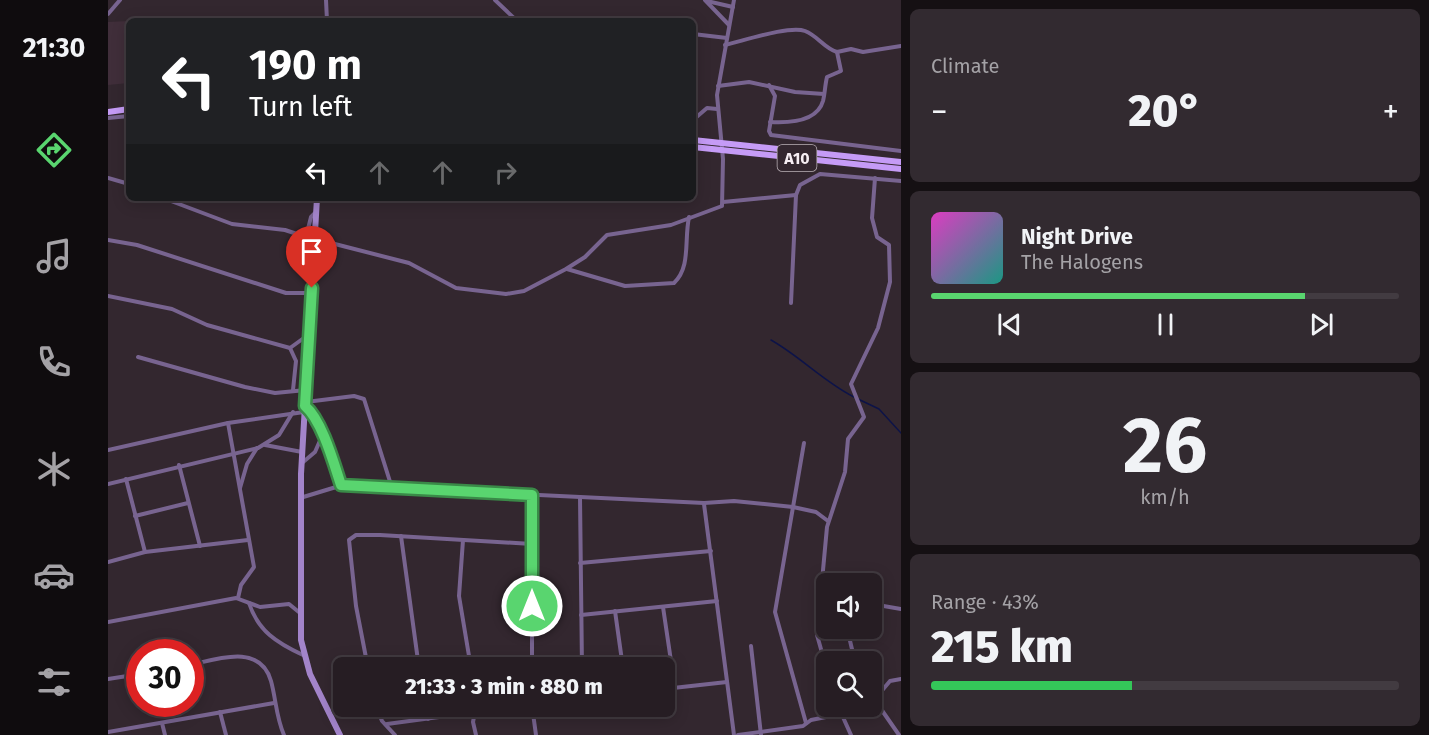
<!DOCTYPE html>
<meta charset="utf-8">
<style>
body{margin:0;font-family:"Fira Sans",sans-serif;background:#322a30;color:#f1f3f6;height:100vh;display:flex;flex-direction:column;font-size:22px;white-space:nowrap}
*{box-sizing:border-box;margin:0}
p{font-size:20px;color:#a4a2a6}
.icon{flex:none;width:33px;height:33px;fill:none;stroke:currentColor;stroke-width:2;stroke-linecap:round;stroke-linejoin:round}
.map{position:relative;flex:1;overflow:hidden}
.details{display:flex;flex-direction:column;gap:9px;padding:9px;background:#151013;width:528px}
.details>*{flex:none}
.guide{position:absolute;left:18px;top:18px;width:570px;height:183px;border-radius:9px;box-shadow:0 3px 15px #0003,0 0 0 2px #423b41;background:#202124;color:#fff;overflow:hidden}
.fabs{position:absolute;left:708px;top:573px;display:grid;gap:12px}
.fabs a{display:grid;place-items:center;width:66px;height:66px;border-radius:9px;background:#261d23;box-shadow:0 3px 15px #0003,0 0 0 2px #423b41;font-size:30px}
.speed{position:absolute;left:18px;top:639px;display:flex;gap:12px;font-size:30px;font-weight:700;text-align:center}
.speed>*{display:grid;place-content:center;width:78px;height:78px;border-radius:50%;background:#261d23;box-shadow:0 3px 15px #0003,0 0 0 2px #423b41;line-height:1}
.speed .limit{border:9px solid #d22;background:#fff;color:#111}
.pin{position:absolute;display:grid;place-items:center;width:51px;height:51px;color:#fff;margin:-62px -26px;border-radius:50% 50% 50% 0;rotate:-45deg;box-shadow:0 0 6px #0007}
.pin .icon{rotate:45deg}
.me{position:absolute;width:66px;margin:-33px;rotate:0deg;stroke-linejoin:round;filter:drop-shadow(0 0 4px #0008)}
.turn{display:flex;align-items:center;gap:21px;height:126px;padding:0 24px;font-size:27px}
.turn .icon{width:78px;height:78px;stroke-width:2.5}
.turn b{display:block;font-size:42px;line-height:51px}
.lanes{display:flex;align-items:center;height:57px;padding:0 24px;background:#0003;justify-content:center;gap:30px;direction:ltr}
.lanes .off{opacity:.35}
.big{font-size:45px;font-weight:800;line-height:1.1}
.details .card{flex:1;display:flex;flex-direction:column;justify-content:center;gap:9px;min-width:0;padding:0 21px;border-radius:9px;background:#322a30}
.details .dial{align-items:center;gap:0}
.dial b{font-size:78px;line-height:1}
.song{display:flex;align-items:center;gap:18px}
.cover{width:72px;height:72px;border-radius:9px;background:linear-gradient(135deg,hsl(310 70% 55%),hsl(170 70% 35%))}
.played{height:6px;border-radius:3px;background:linear-gradient(90deg,#59d56f 80%,#423b41 80%)}
.keys{display:flex;justify-content:space-around;direction:ltr}
.heat{display:flex;justify-content:space-between;align-items:center;font-size:33px;direction:ltr}
.charge{height:9px;border-radius:4px;background:linear-gradient(90deg,#34c759 43%,#423b41 0)}
.trip{position:absolute;left:225px;top:657px;width:342px;height:60px;border-radius:9px;background:#261d23;box-shadow:0 3px 15px #0003,0 0 0 2px #423b41;font-weight:800;line-height:60px;text-align:center}
main{display:flex;flex:1;min-height:0}
.dock{display:flex;flex-direction:column;width:108px;justify-content:space-around;align-items:center;background:#0f0c0e;color:#a4a2a6}
.dock .icon{width:42px;height:42px}
.dock .active{color:#59d56f}
.dock b{font-size:27px;color:#f1f3f6}
.map>svg:first-child{display:block}
</style>
<main>
<nav class="dock">
<b>21:30</b>
<svg class="icon active" aria-label="directions" viewBox="0 0 24 24"><path d="M12 3l9 9-9 9-9-9zM9 14v-3h6M13 9l2 2-2 2"/></svg>
<svg class="icon" aria-label="music" viewBox="0 0 24 24"><path d="M9 18V5l10-2v13"/><circle cx="6" cy="18" r="3"/><circle cx="16" cy="16" r="3"/></svg>
<svg class="icon" aria-label="phone" viewBox="0 0 24 24"><path d="M5 4h4l2 5-3 2q2 4 5 5l2-3 5 2v4C11 20 4 13 5 4z"/></svg>
<svg class="icon" aria-label="climate" viewBox="0 0 24 24"><path d="M12 3v18M4 7l16 10M4 17L20 7"/></svg>
<svg class="icon" aria-label="car" viewBox="0 0 24 24"><path d="M5 17H2v-5l4-1 3-4h7l3 4 3 1v5h-3M9 17h6M6 11h13"/><circle cx="7" cy="17" r="2"/><circle cx="17" cy="17" r="2"/></svg>
<svg class="icon" aria-label="filters" viewBox="0 0 24 24"><path d="M4 7h16M4 17h16"/><circle cx="9" cy="7" r="2"/><circle cx="15" cy="17" r="2"/></svg>
</nav>
<div class="map">
<svg width="793" height="735" viewBox="0 0 793 735">
<rect width="100%" height="100%" fill="#33272f"/>
<path fill="#402e3a" d="M21,21V83L0,85V22Z"/>
<g fill="none" stroke-linecap="round" stroke-linejoin="round">
<g stroke="#0d1348" stroke-width="1.5">
<path d="M663,340C693,357 716,382 746,397"/>
<path d="M750,399L771,409L793,433"/>
</g>
<g stroke="#786490" stroke-width="4">
<path d="M218,0L219,21"/>
<path d="M387,0L409,21"/>
<path d="M597,0L621,25"/>
<path d="M599,1L625,7"/>
<path d="M0,14L12,0"/>
<path d="M585,34L619,38"/>
<path d="M617,45C635,41 682,25 697,31C710,36 716,48 729,52L743,49L755,52L793,46"/>
<path d="M661,85L667,96L661,131L663,135L793,151"/>
<path d="M610,86L641,82L687,92L716,94"/>
<path d="M0,118L21,116"/>
<path d="M585,120L599,108L609,109"/>
<path d="M662,122C680,123 709,122 715,101C717,93 717,85 719,77L733,71L729,52"/>
<path d="M0,178L21,184"/>
<path d="M55,198L124,224L177,230L198,237L203,217L207,213"/>
<path d="M615,202L688,195"/>
<path d="M207,234L223,243L301,263L348,288L398,294L416,291L458,269L477,257L499,235L563,225L614,206L615,159L609,95L626,0"/>
<path d="M0,240L29,245L178,293H204"/>
<path d="M459,269L517,286L566,283C583,267 576,241 581,217"/>
<path d="M0,296L64,309L99,325L182,348L188,361L185,390"/>
<path d="M683,303L688,195L692,185L712,174L793,181"/>
<path d="M182,348L200,335"/>
<path d="M30,357L137,387L167,393L198,390"/>
<path d="M198,407C214,420 226,464 233,485"/>
<path d="M120,423L146,567L133,585L130,598"/>
<path d="M696,443L667,612L698,723"/>
<path d="M157,445L194,452"/>
<path d="M0,450L120,423L196,412"/>
<path d="M194,463L207,452L214,436"/>
<path d="M71,465L92,546"/>
<path d="M18,479L37,552"/>
<path d="M0,484L150,448L171,435L185,412"/>
<path d="M132,488L139,464L149,448"/>
<path d="M284,488L596,503L626,501L685,507L708,512L720,521"/>
<path d="M424,495V668"/>
<path d="M472,497L474,668"/>
<path d="M192,498L238,484L284,488L256,399L246,396L198,402"/>
<path d="M596,504L626,735"/>
<path d="M27,516L80,503"/>
<path d="M293,536L311,668"/>
<path d="M355,540L351,596L363,668"/>
<path d="M0,562L37,552L140,540"/>
<path d="M472,563L603,551"/>
<path d="M141,603C150,631 169,643 195,655"/>
<path d="M764,604L793,609"/>
<path d="M555,607L567,688"/>
<path d="M507,611L515,668"/>
<path d="M473,615L609,601"/>
<path d="M0,622L128,598L152,607L181,604L192,613"/>
<path d="M739,628L747,662"/>
<path d="M643,646L653,735"/>
<path d="M82,665C109,659 152,643 163,681C168,699 168,717 176,735"/>
<path d="M718,667L709,635L719,527L737,472L740,439L756,417L743,384L770,328L782,282L781,245L769,237L764,218L767,178"/>
<path d="M260,668L248,606L241,540L248,535H272L424,544"/>
<path d="M0,679L32,674"/>
<path d="M556,689L619,682"/>
<path d="M764,696L791,735"/>
<path d="M766,700L782,681L793,679"/>
<path d="M268,706L274,721L287,735"/>
<path d="M318,706L320,719"/>
<path d="M424,706L428,735"/>
<path d="M730,706L743,735"/>
<path d="M112,712L118,735"/>
<path d="M367,712L365,722L368,735"/>
<path d="M54,723L57,735"/>
<path d="M279,724L414,706"/>
<path d="M0,732L166,703"/>
<path d="M630,735L695,726L703,720L748,711L753,706"/>
</g>
<path stroke="#a384ca" stroke-width="6" d="M209,198L193,474V640L202,674L232,735"/>
<g stroke="#c59bf6" stroke-width="6">
<path d="M0,112L21,109"/>
<path d="M585,140L793,162"/>
<path d="M585,147L793,169"/>
</g>
</g>
<g fill="none" stroke-linecap="round" stroke-linejoin="round">
<g stroke="#3a8a48" stroke-width="15">
<path id="route" d="M204,288L197,406C214,420 226,464 233,485L424,495V606"/>
</g>
<use href="#route" stroke="#59d56f" stroke-width="10"/>
</g>
<g text-anchor="middle" stroke-width="6" stroke-linejoin="round" paint-order="stroke">
<rect fill="#33272f" stroke="#bcb2b8" stroke-width="1.5" x="669.5" y="145" width="39" height="26" rx="4.5"/>
<g font-size="16" font-weight="bold" fill="#f6eef3">
<text x="689" y="164">A10</text>
</g>
</g>
</svg>
<div class="fabs">
<a><svg class="icon" aria-label="sound" viewBox="0 0 24 24"><path d="M4 9h4l5-4v14l-5-4H4zM17 9q2 3 0 6"/></svg></a>
<a><svg class="icon" aria-label="search" viewBox="0 0 24 24"><circle cx="10" cy="10" r="6"/><path d="M15 15l6 6"/></svg></a>
</div>
<div class="speed"><div class="limit">30</div></div>
<div class="pin" style="left:204px;top:288px;background:#d93025"><svg class="icon" aria-label="arrive" viewBox="0 0 24 24"><path d="M6 21V4h12l-3 4 3 4H6"/></svg></div>
<svg class="me" style="left:424px;top:606px" viewBox="-20 -20 40 40"><circle r="17" fill="#59d56f" stroke="#fff" stroke-width="3"/><path d="M0-11L8 9 0 5-8 9z" fill="#fff"/></svg>
<div class="trip">21:33 · 3 min · 880 m</div>
<div class="guide">
<div class="turn"><svg class="icon" aria-label="left" viewBox="0 0 24 24"><path d="M17 20v-9H6M10 6l-5 5 5 5"/></svg><div><b>190 m</b>Turn left</div></div>
<div class="lanes"><svg class="icon" aria-label="left" viewBox="0 0 24 24"><path d="M17 20v-9H6M10 6l-5 5 5 5"/></svg><svg class="icon off" aria-label="ahead" viewBox="0 0 24 24"><path d="M12 20V5M6 11l6-6 6 6"/></svg><svg class="icon off" aria-label="ahead" viewBox="0 0 24 24"><path d="M12 20V5M6 11l6-6 6 6"/></svg><svg class="icon off" aria-label="right" viewBox="0 0 24 24"><path d="M7 20v-9h11M14 6l5 5-5 5"/></svg></div>
</div>
</div>
<section class="details">
<div class="card"><p>Climate</p>
<div class="heat"><a>−</a><b class="big">20°</b><a>+</a></div>
</div>
<div class="card">
<div class="song"><i class="cover"></i><div><b>Night Drive</b><p>The Halogens</p></div></div>
<div class="played"></div>
<div class="keys"><svg class="icon" aria-label="previous" viewBox="0 0 24 24"><path d="M18 5L8 12l10 7zM5 5v14"/></svg><svg class="icon" aria-label="pause" viewBox="0 0 24 24"><path d="M8 5v14M16 5v14"/></svg><svg class="icon" aria-label="next" viewBox="0 0 24 24"><path d="M6 5l10 7-10 7zM19 5v14"/></svg></div>
</div>
<div class="card dial"><b>26</b><p>km/h</p></div>
<div class="card"><p>Range · 43%</p><b class="big">215 km</b><div class="charge"></div></div>
</section>
</main>
